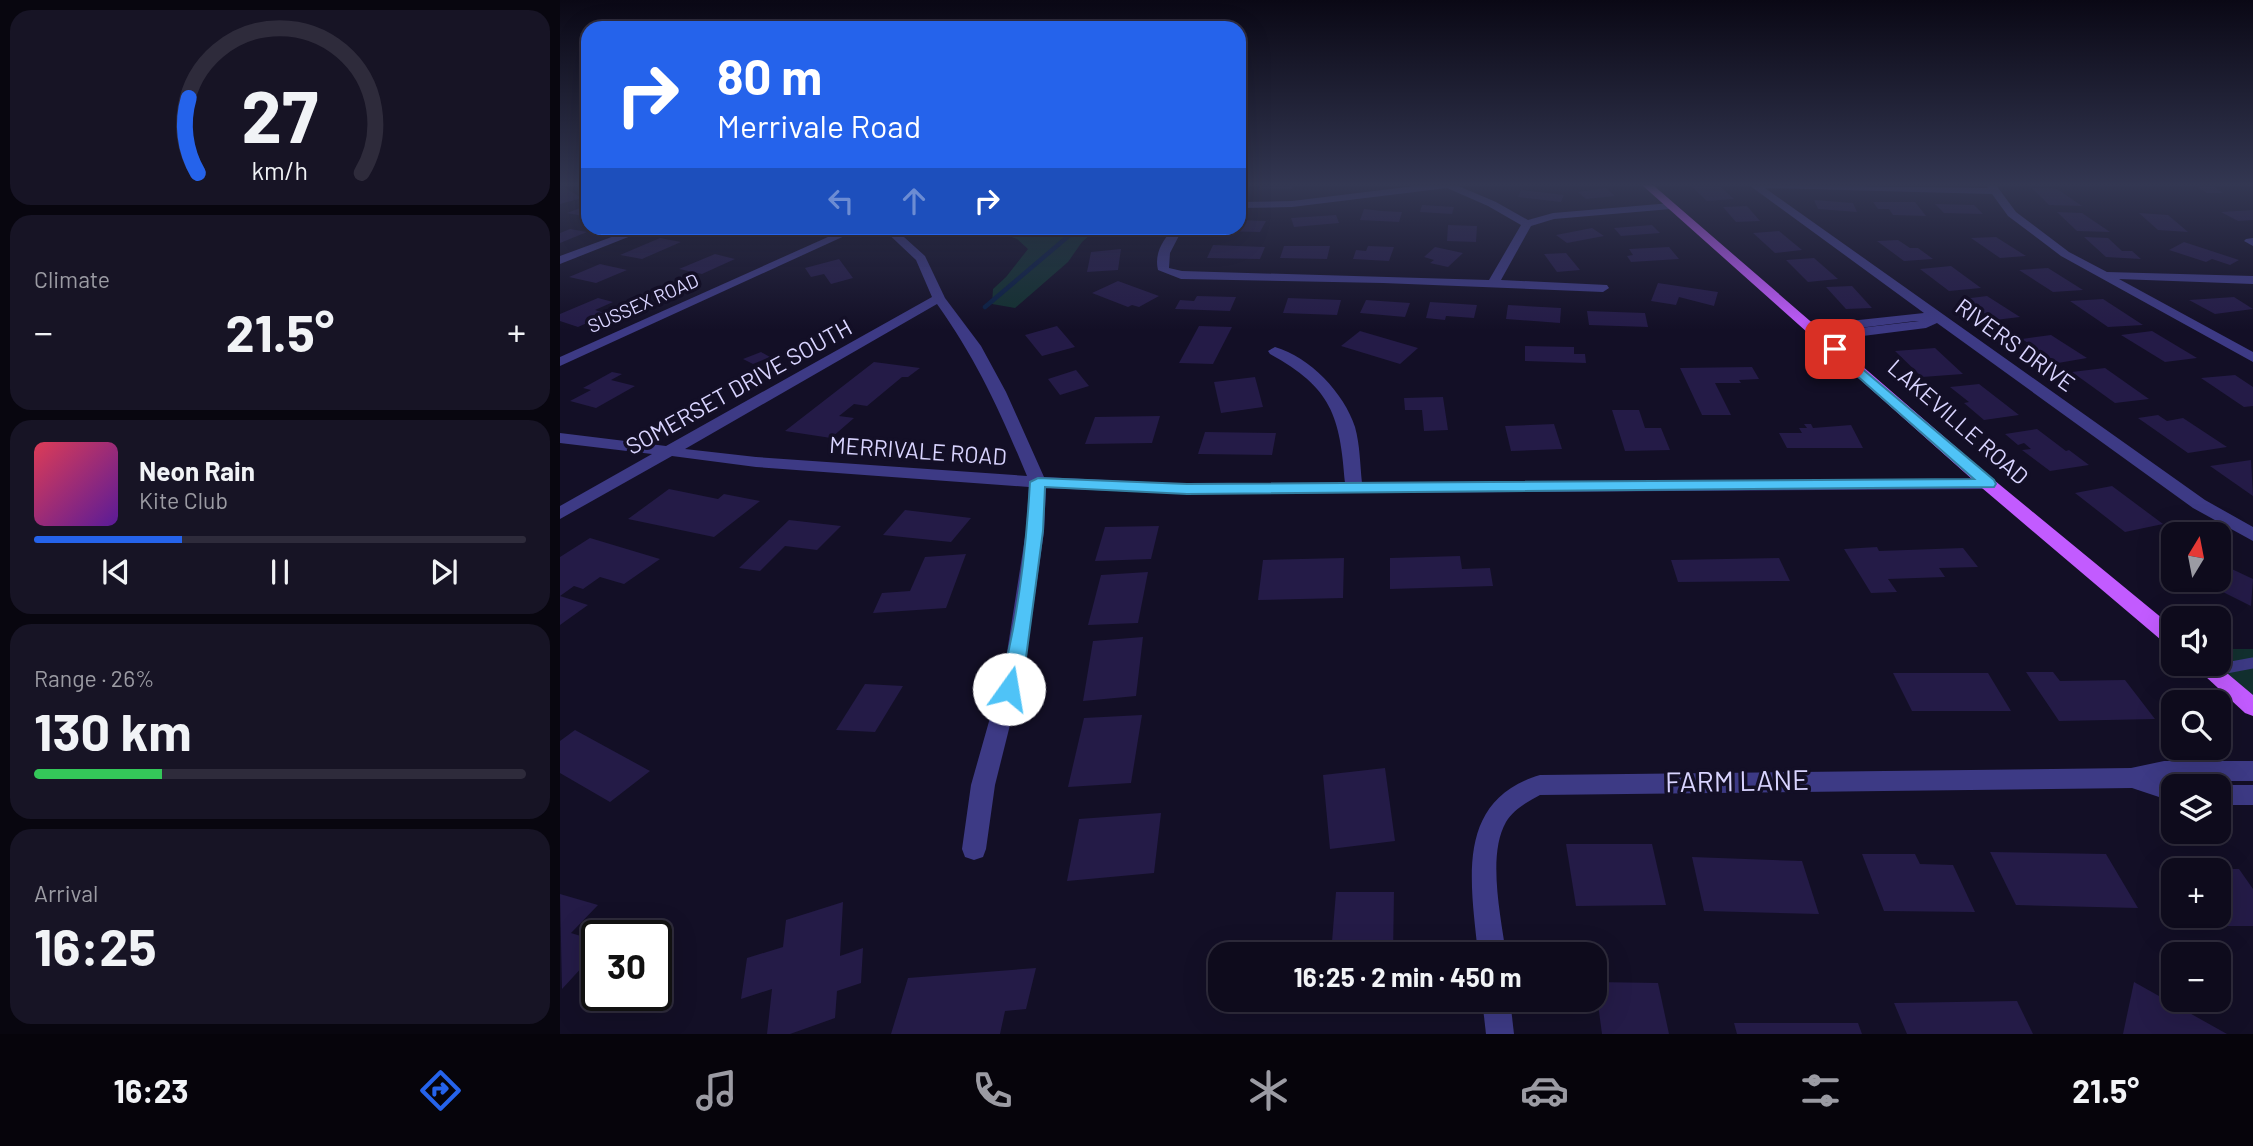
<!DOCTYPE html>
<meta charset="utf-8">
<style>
body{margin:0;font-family:Barlow,sans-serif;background:#171425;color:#f1f3f6;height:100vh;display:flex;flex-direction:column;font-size:26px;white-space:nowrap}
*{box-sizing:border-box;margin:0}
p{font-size:23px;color:#9b9ba3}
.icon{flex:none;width:38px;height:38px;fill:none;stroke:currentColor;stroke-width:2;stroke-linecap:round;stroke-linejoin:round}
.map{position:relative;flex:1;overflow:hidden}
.panel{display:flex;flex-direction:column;gap:10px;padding:10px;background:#08060f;width:560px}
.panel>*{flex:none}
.hud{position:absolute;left:21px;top:21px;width:665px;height:214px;border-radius:21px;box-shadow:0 7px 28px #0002,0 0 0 2px #2e2b3b;background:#2563eb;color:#fff;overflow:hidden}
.needle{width:46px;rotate:10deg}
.controls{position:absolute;left:1601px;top:522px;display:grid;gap:14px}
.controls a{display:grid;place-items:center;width:70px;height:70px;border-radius:14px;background:#0e0b1c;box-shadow:0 7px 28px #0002,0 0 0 2px #2e2b3b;font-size:35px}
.speed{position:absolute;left:21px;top:920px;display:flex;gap:14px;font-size:35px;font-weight:700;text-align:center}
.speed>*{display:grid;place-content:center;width:91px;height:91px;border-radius:50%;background:#0e0b1c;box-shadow:0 7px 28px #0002,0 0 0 2px #2e2b3b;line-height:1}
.speed .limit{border:4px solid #111;border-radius:10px;background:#fff;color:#111}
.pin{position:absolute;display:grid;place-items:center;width:60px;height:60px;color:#fff;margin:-30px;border-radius:14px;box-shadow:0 4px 10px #0006}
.me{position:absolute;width:77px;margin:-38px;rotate:13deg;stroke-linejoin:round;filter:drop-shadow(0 0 5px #0008)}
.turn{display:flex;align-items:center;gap:24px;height:147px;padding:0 21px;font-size:32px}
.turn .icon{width:91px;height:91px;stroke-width:2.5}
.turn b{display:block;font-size:49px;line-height:60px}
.lanes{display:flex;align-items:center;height:66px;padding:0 21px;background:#0003;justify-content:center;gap:35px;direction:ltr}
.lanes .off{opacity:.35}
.big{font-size:52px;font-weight:700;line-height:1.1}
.panel .card{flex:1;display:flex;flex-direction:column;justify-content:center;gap:10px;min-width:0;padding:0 24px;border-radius:21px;background:#171425}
.panel .dial{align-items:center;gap:0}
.dial svg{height:182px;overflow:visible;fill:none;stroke:#2e2b3b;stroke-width:7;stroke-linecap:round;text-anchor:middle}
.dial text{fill:#f1f3f6;stroke:none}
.song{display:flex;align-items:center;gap:21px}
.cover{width:84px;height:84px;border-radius:10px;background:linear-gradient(135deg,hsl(350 70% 55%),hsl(270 70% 35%))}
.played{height:7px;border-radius:4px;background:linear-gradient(90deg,#2563eb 30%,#2e2b3b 30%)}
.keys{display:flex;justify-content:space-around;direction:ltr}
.heat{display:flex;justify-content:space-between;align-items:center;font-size:38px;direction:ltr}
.charge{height:10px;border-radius:5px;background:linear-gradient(90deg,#34c759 26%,#2e2b3b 0)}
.trip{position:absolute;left:648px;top:942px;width:399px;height:70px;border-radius:21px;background:#0e0b1c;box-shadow:0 7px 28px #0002,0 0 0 2px #2e2b3b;font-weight:700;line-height:70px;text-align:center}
.tabs{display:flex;height:112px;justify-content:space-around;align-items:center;background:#06040b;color:#9b9ba3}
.tabs .icon{width:49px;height:49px}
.tabs .selected{color:#2563eb}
.tabs b{font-size:32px;color:#f1f3f6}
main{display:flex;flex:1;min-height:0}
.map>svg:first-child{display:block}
</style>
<main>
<section class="panel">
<div class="card dial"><svg viewBox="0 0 100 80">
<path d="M14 69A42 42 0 1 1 86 69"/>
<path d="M14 69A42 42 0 0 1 10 36" stroke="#2563eb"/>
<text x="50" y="56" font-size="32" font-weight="700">27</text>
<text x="50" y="72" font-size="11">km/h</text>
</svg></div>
<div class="card"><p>Climate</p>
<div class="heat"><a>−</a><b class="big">21.5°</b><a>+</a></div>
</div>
<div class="card">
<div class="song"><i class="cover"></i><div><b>Neon Rain</b><p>Kite Club</p></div></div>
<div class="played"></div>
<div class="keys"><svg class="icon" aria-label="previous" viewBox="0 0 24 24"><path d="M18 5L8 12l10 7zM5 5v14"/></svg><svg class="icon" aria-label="pause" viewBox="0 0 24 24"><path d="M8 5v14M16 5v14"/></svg><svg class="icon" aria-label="next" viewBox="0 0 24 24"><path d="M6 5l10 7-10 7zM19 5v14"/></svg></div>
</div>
<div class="card"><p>Range · 26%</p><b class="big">130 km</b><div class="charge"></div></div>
<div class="card"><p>Arrival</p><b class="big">16:25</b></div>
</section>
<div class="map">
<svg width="1693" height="1034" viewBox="0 0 1693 1034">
<rect width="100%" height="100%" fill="#130f26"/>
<g fill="#12302f">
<path d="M456,228H538L522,242L508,262L455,308L432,304L433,289L446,277L468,249L457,239L441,233Z"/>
<path d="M1659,649H1693V704L1644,663H1659Z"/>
</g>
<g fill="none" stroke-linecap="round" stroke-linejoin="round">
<path stroke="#0a1f44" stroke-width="4.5" d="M425,307L518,228"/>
</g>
<g fill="#241b47">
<path d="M700,185H733L732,189L699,190Z"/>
<path d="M1158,185L1174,199L1147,201L1131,186Z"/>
<path d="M1635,185H1651L1663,193H1647Z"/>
<path d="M0,186H2L22,198L0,204Z"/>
<path d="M1046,188L1055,196L1026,199L1018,192Z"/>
<path d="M1472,188L1497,189L1522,206L1489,205Z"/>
<path d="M961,190L1004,195L1001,202L958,197Z"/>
<path d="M1254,200L1293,203L1297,212L1258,209Z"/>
<path d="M1313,202H1355L1366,216L1333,215L1329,209H1318Z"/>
<path d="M1375,204L1414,205L1423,214L1384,213Z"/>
<path d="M28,205V217L7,213Z"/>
<path d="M862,205L894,207L892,214L860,212Z"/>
<path d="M1187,206L1200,221L1176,222L1163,207Z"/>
<path d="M804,209L822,211L842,212L839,222L800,220Z"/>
<path d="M1693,210V220L1678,221L1661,212Z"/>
<path d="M1497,212L1522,213L1550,232L1517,231Z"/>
<path d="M1579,213L1608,215L1628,232L1598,230Z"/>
<path d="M776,215L779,223L734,227L731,218Z"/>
<path d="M679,220L706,221L700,232L656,231L657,228H679Z"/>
<path d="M888,225L917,226L916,242L887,241Z"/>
<path d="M1092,225L1100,233L1061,236L1054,228Z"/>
<path d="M129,228H162L148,236L119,233Z"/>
<path d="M552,228H576L568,236L545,235Z"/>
<path d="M1032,228L1044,236L1007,243L996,235Z"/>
<path d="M10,229L27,232L0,243V233Z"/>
<path d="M1219,231L1242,250L1215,253L1193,233Z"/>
<path d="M1436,237L1466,256L1440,258L1411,238Z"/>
<path d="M1524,237L1548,238L1562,251H1572L1581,259L1546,257Z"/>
<path d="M100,238L121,242L82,259L60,255Z"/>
<path d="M1338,240L1350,248H1358L1373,259L1344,261L1317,241Z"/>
<path d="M1624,242L1679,260L1670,265L1652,259L1646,262L1609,250Z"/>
<path d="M653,245L705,247L700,259L647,258Z"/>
<path d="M724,246H770L767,259L720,258Z"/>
<path d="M808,246L834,247L829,261L793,259L796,250L806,251Z"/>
<path d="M875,247L903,253L888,267L870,263L874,260L864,257Z"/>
<path d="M1109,247L1119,259L1071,262L1067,256L1073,255L1069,249Z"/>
<path d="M561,249L558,270L527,272L531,252Z"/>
<path d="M1006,253L1020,270L997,272L984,254Z"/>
<path d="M155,254L175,259L142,274L119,269Z"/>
<path d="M1254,258L1278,279L1248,282L1226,260Z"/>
<path d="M279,259L293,278L271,284L264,274L251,277L245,268Z"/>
<path d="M40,264L67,270L36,283L9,277Z"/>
<path d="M1391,266L1421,288L1389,291L1360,269Z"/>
<path d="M1488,268L1523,290L1493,292L1459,270Z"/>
<path d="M558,281L599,296L579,307L572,305L568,307L532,293Z"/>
<path d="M1098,283L1158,292L1154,306L1119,297L1116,305L1091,301Z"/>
<path d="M1292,286L1312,308L1286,309L1266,287Z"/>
<path d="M637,296L676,297L670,311L615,309L620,300L634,301Z"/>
<path d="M1427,296L1460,317L1435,320L1403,299Z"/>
<path d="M1674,297L1693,309L1655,314L1629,300Z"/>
<path d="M38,298L53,302L35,310L47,314L18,327L0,321V314Z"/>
<path d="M728,298L781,300L777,315L723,313Z"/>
<path d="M1543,299L1583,325L1548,327L1510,301Z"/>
<path d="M806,300L850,303L845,317L800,313Z"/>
<path d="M870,302L917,305L914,318L886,316L885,320L866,318Z"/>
<path d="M948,305L1001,308L1000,323L946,319Z"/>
<path d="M1027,311L1085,313L1088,327L1029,325Z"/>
<path d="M497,326L515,347L482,356L465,335Z"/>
<path d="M639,326L672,327L653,364L619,363Z"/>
<path d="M800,331L858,348L840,364L781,346Z"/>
<path d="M1592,331L1637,358L1605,362L1561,335Z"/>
<path d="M1491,335L1527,358L1498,363L1462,339Z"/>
<path d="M965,346L1014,347V354H1025L1026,363L965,361Z"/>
<path d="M1375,348L1403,374L1362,377L1335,351Z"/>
<path d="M201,352L210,357L193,364L183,359Z"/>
<path d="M314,362L360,368L348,377H342L307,406L294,404L279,416L294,418L271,438L225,431Z"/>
<path d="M1192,367L1199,379L1179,380L1181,383H1155L1171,415H1142L1120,368Z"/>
<path d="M1545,368L1589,399L1555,403L1512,372Z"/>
<path d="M516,370L529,386L500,395L488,379Z"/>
<path d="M52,372L62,374L51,380L75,386L36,408L10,401L31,390L23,388Z"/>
<path d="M1675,375L1693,387V406L1684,407L1641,378Z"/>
<path d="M695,377L703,407L661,413L654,382Z"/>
<path d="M1419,384L1459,415L1424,420L1404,403L1409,402L1390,387Z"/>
<path d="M883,397L888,430L864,431L862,410H845L844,398Z"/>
<path d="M1052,410H1079L1085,428H1101L1110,450L1065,451Z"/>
<path d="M1598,415L1607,421L1623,418L1667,447L1628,453L1578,418Z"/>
<path d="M600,416L592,443L525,444L535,417Z"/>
<path d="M994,424L1002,449L951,451L945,426Z"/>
<path d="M1244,424H1251L1253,428L1291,425L1303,448H1227L1219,433H1242L1239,428H1247Z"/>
<path d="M1477,429L1506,451L1509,450L1529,465L1490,471L1462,450L1471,449L1464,443L1458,445L1445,434Z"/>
<path d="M645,432L716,433L712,455L638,454Z"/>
<path d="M1691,460L1693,496L1650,466Z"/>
<path d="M1552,486L1603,524L1565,532L1515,493Z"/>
<path d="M109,489L158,499L164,494L200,501L154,537L68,519Z"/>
<path d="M345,510L411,518L391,542L323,535Z"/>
<path d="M229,520L281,526L257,550L225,546L200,571L179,568Z"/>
<path d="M599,526L591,559L535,561L545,527Z"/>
<path d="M30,538L100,559L64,584L40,577L23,589L14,586L0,596V557Z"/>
<path d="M1317,547L1319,551L1403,548L1418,567L1379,568L1385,577L1328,579L1337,592L1311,593L1284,549Z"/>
<path d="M406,554L386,608L313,613L322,593L350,591L365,557Z"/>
<path d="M900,556L902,569L930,568L933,586L830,589V558Z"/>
<path d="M784,558L783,598L698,600L703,560Z"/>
<path d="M1219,558L1230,581L1118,582L1111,560Z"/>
<path d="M1659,563L1693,579L1691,606L1637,579H1659Z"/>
<path d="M588,572L578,623L528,625L541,575Z"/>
<path d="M0,596L28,605L0,625Z"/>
<path d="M583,637L576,696L523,701L533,641Z"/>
<path d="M1466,672H1493L1500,681L1565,680L1595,719L1499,721Z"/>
<path d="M1333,673H1428L1451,711H1352Z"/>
<path d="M305,684L343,686L315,732L276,730Z"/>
<path d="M582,715L571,783L508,787L524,718Z"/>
<path d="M15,730L90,771L50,802L0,773V741Z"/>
<path d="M825,768L835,841L770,849L763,775Z"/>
<path d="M601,813L594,873L507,881L519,819Z"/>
<path d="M1006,844H1092L1106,905L1016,906Z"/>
<path d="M1430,852L1546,854L1578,908L1456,905Z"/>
<path d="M1302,854H1355L1360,864L1393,865L1415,912L1324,911Z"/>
<path d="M1132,857L1242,861L1259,914L1144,911Z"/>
<path d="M1679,869L1693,889V926H1639L1632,915H1659V869Z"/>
<path d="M776,892H834L833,954H771Z"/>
<path d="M0,894L38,905L11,933L37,941V951L2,989Z"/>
<path d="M283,902L280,956L303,948L301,983L277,991L275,1018L230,1034H207L212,989L181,999L187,958L223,947L226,920Z"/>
<path d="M476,968L466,1009L445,1011L440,1034H331L348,978Z"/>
<path d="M1035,982L1098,983L1109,1034H1042Z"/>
<path d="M1574,982L1667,1034H1563Z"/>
<path d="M768,999H832V1005L768,1004Z"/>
<path d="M1457,1001L1473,1034H1347L1334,1003Z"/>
<path d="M1174,1023H1298L1302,1034H1177Z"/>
</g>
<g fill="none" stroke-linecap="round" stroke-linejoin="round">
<path stroke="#3d3a85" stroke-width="11" d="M1650,671L1693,663"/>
<g fill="#3d3a85" fill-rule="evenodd">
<path d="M863,185H896L936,202L968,220L993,213L1111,203L1116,206L1111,209L994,219L971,226L941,280L1047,285L1049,288L1043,292L823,283L621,279L598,270C594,253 603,241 613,228H623L610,253L609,268L622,271L929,280L961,225L928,206L887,188L732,207L679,208V202L732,201Z"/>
<path d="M1189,185L1428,188L1426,185H1436L1456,212L1509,252L1547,272L1693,276V284L1559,279L1693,352V362L1501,256L1448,216L1432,194L1205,188L1645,500L1693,527V541L1633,508L1377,323L1366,328L1279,339L1251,336V330L1271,323L1364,313ZM1355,321H1359L1275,331Z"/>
<path d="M76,228H91L0,264V256Z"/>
<path d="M288,228H302L0,366V357Z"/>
<path d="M322,228H334L365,256L385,298L421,346L446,392L484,477L627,484L785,483C780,416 772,388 710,354L708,351L715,347C750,357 784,393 795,427C800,445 800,464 802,483L1428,479L1436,484L1428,489L627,494L486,488L484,531L465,665L435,785L426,849L423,857L414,860L405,857L402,849L411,785L445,665L466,531L469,487L196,467L112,456L0,519V506L92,454L0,443V433L106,446L372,297L356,260ZM377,304C418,362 440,411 467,476L196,457L125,449Z"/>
<path d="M1693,238V246L1684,241L1686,239Z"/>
<path d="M1604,761H1693V781H1611L1623,786H1614V802L1572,788L980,795C967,802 954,809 946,822C927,855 941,917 946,954H918C911,883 894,801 980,775L1571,768Z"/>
<path d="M1659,785H1693V805H1659V786H1656Z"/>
<path d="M922,999H950L954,1034H926Z"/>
</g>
<g fill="#c25bff" fill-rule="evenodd">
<path d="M1082,185H1093L1434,480L1614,628V647L1607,645L1422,488Z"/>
<path d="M1631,663H1655L1693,695V716L1685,713Z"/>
</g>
</g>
<linearGradient id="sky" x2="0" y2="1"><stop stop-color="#0a0815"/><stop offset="0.56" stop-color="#333752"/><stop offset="1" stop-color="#333752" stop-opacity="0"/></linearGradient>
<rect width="1693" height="330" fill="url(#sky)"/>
<path fill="#4fc3f7" stroke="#337fa1" stroke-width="2" d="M1275,346L1434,480L1436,484L1434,487L627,494L485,487L483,531L465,665L456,694L449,696L442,694L439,689C458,623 466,551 470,482L478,478L627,484L1414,479L1270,352V347Z"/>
<g text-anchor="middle" stroke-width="7" stroke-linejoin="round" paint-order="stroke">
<g font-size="19" fill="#d9d4ff" stroke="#130f26">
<text transform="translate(83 303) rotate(-24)" y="7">SUSSEX ROAD</text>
</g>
<g font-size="23" fill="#d9d4ff" stroke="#130f26">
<text transform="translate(1455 345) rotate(36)" y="8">RIVERS DRIVE</text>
<text transform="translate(179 387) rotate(-29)" y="8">SOMERSET DRIVE SOUTH</text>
<text transform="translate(1398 422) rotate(41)" y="8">LAKEVILLE ROAD</text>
<text transform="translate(358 451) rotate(4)" y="8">MERRIVALE ROAD</text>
</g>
<g font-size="28" fill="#d9d4ff" stroke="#130f26">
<text transform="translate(1177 781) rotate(-1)" y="10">FARM LANE</text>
</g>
</g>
</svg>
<div class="controls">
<a><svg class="needle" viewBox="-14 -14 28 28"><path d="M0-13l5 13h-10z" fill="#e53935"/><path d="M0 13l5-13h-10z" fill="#9b9ba3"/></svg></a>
<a><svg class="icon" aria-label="sound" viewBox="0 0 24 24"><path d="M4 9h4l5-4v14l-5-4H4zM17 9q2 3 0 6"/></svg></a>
<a><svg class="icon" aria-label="search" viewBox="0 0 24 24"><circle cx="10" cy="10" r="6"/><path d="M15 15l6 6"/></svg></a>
<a><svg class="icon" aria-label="layers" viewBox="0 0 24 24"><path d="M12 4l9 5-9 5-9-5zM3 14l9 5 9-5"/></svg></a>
<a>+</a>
<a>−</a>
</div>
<div class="speed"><div class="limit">30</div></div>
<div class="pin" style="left:1275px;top:349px;background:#d93025"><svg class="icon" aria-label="arrive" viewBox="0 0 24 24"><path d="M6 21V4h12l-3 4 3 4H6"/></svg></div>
<svg class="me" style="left:449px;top:689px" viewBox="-20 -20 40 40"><circle r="19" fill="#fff"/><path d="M0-13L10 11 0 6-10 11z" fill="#4fc3f7"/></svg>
<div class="trip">16:25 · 2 min · 450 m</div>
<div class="hud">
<div class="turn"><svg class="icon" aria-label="right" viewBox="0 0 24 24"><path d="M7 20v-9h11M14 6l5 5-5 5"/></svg><div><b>80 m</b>Merrivale Road</div></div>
<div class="lanes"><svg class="icon off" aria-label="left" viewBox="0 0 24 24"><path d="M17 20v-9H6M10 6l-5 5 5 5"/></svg><svg class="icon off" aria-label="ahead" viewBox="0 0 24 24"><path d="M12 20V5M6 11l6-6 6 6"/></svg><svg class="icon" aria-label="right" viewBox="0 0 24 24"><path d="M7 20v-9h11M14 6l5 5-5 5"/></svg></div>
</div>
</div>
</main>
<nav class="tabs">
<b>16:23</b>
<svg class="icon selected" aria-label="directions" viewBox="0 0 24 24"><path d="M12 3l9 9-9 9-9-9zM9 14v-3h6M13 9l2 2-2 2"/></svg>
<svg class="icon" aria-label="music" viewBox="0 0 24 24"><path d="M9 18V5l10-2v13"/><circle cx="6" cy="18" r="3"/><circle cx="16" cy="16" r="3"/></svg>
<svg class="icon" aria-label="phone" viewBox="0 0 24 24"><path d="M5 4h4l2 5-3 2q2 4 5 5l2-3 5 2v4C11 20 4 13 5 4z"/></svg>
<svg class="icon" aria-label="climate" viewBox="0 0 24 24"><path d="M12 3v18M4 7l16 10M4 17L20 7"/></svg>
<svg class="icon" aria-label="car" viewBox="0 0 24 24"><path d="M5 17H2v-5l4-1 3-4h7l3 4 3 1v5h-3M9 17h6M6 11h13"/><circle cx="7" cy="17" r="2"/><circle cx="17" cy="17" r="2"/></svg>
<svg class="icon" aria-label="filters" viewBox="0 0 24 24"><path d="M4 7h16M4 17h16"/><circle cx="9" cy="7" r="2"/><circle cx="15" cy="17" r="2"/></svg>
<b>21.5°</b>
</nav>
